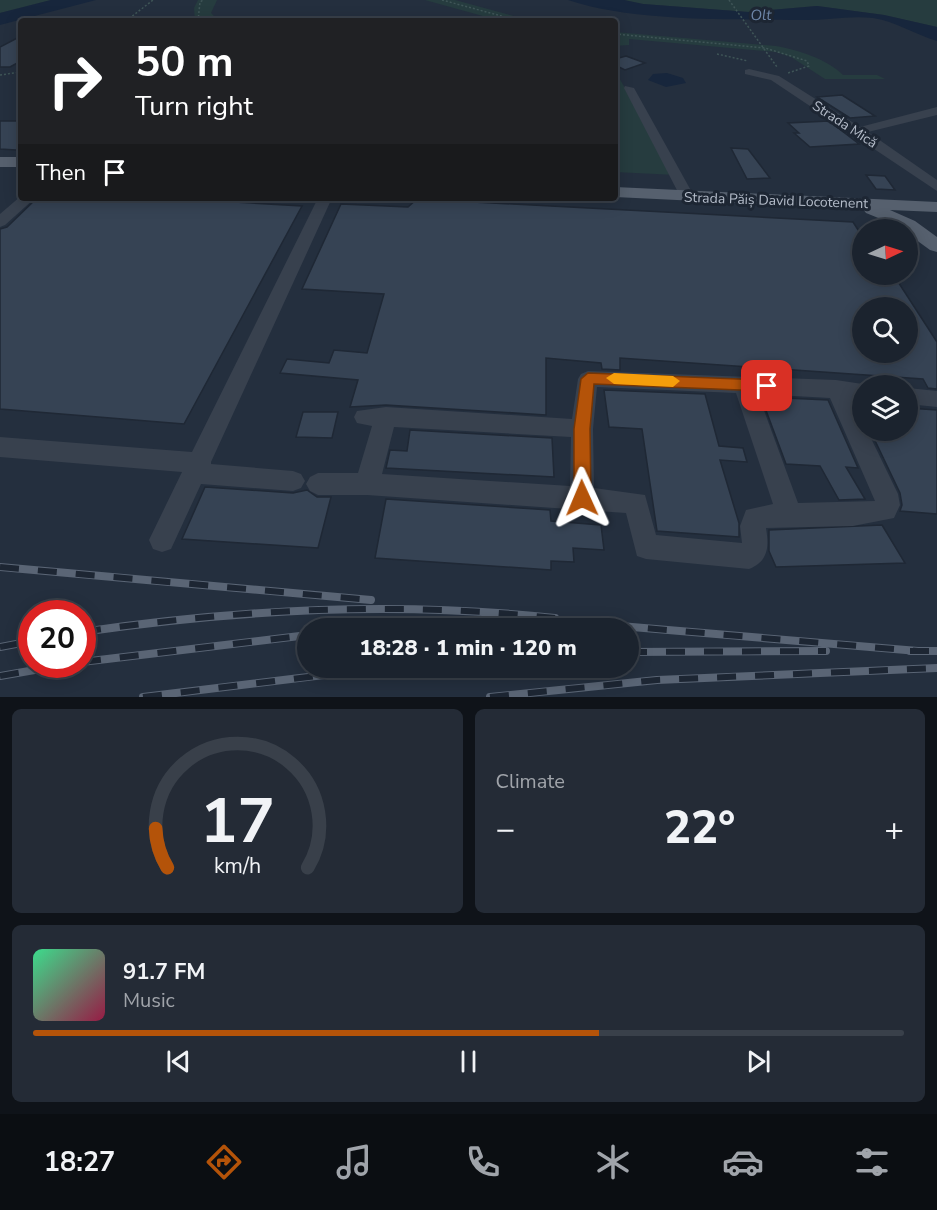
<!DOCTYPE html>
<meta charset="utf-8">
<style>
body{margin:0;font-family:"Nunito Sans",sans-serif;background:#242b36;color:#f1f3f6;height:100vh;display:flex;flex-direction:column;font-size:22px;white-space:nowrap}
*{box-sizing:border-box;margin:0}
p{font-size:20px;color:#a0a4aa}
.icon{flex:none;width:33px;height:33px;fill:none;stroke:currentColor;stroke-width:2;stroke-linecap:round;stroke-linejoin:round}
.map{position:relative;height:697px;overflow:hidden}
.details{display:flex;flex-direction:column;gap:12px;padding:12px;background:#0f1319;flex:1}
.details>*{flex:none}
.guide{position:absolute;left:18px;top:18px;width:600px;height:183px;border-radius:6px;box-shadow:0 3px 15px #0003,0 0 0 2px #39404a;background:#202124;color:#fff;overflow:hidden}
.needle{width:39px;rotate:86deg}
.controls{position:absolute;left:852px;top:219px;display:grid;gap:12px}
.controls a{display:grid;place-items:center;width:66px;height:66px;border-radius:50%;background:#1b232e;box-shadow:0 3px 15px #0003,0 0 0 2px #39404a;font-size:30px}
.speed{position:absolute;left:18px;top:600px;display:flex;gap:12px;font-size:30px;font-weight:700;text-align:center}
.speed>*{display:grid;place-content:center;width:78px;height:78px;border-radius:50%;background:#1b232e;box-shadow:0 3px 15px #0003,0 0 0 2px #39404a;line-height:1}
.speed .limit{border:9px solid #d22;background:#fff;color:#111}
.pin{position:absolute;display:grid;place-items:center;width:51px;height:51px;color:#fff;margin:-26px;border-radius:12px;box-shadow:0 3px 9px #0006}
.me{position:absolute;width:66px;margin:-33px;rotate:359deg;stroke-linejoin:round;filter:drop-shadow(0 0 4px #0008)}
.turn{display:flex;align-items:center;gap:21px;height:126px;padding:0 18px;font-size:27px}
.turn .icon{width:78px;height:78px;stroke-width:2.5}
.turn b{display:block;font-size:42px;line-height:51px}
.then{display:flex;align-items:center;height:57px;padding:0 18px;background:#0003;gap:12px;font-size:22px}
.big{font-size:45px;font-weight:800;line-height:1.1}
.details .card{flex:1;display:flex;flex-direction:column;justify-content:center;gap:9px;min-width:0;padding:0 21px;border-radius:9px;background:#242b36}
.details .dial{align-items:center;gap:0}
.dial svg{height:156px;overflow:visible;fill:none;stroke:#39404a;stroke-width:7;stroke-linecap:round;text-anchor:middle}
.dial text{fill:#f1f3f6;stroke:none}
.song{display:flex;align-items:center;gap:18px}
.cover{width:72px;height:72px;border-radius:9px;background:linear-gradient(135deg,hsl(150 70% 55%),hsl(340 70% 35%))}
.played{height:6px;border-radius:3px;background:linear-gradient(90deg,#b45309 65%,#39404a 65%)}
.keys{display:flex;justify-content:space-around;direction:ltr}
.heat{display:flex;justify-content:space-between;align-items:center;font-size:33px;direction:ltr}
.details .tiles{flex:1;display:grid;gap:12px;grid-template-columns:1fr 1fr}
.card:last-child{grid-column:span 2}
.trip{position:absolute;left:297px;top:618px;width:342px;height:60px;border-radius:30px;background:#1b232e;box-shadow:0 3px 15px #0003,0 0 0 2px #39404a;font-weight:800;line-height:60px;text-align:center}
.tab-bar{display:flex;height:96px;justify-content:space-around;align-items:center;background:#0b0e12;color:#a0a4aa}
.tab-bar .icon{width:42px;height:42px}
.tab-bar .on{color:#b45309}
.tab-bar b{font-size:27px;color:#f1f3f6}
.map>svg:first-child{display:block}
</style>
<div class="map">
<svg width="937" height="697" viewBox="0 0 937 697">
<rect width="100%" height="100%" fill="#242f3e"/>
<g fill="#263c3f">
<path d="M0,0H51L0,13Z"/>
<path d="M198,0H217L211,13L214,16L212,21H195L194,8Z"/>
<path d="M425,0H455L532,21H486L490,18Z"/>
<path d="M624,0H937V27L884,15L817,6L748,12L643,4Z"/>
<path d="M615,32L776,46C798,50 827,59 843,75H877L885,79H825L791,57L776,52L629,39V45L615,46Z"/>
<path d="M615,71L676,175L615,172Z"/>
</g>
<g fill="#17263c">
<path d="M51,0H96L0,25V13Z"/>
<path d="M568,0H624L643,4L748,12L817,6L884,15L937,27V41C914,34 897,22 873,18C848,15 824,21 800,20C729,19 634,22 568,0Z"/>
<path d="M667,73L683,78L686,83L666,87L648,80L653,74Z"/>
</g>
<g fill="#364354" stroke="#1f2835" stroke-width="1.5" fill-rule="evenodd">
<path d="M21,36V61L10,67H0V47Z"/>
<path d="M626,56L645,63L625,70L615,65V59Z"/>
<path d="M842,95L875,116L850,118L817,97Z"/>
<path d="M0,121H21V146L16,150L0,149Z"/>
<path d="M829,121L859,144L810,147L794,133H799L788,123Z"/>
<path d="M731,148L748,149L770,178L747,179Z"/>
<path d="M866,175L885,176L895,190L876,189Z"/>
<path d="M37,198H166L302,206L184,424L0,409V229L7,227Z"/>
<path d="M417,199L853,222L862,236V274H893L937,342V389L928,388L923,379L620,358V370L602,369L601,363L546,358V415L386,405L350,407L358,380L280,373L287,359L329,363L334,350L367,353L384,294L302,289L341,204L408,207ZM862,308H908V352H862Z"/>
<path d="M604,390L705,394L719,446L743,448L747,462L720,460L739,523V537L657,531L642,429L609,427Z"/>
<path d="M764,397L828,400L858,468L846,467L865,499L839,500L820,466L786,464L764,405H767Z"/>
<path d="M908,408L937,410V514L900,511L902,505L900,493L870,430H908Z"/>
<path d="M303,412H338L332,438L296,437Z"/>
<path d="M410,430L552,438L554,477L386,468L390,450L407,451Z"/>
<path d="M205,487L293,493L307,490L317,497H331L318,548L182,539Z"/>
<path d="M386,499L550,510L551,521L601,525L604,550L573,548L574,562L551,561V570L375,558Z"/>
<path d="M882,525L905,563L776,567L769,551V530Z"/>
</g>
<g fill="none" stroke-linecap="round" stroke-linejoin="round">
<g stroke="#3f5557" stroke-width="1.5" stroke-dasharray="2 2" stroke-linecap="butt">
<path d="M442,0L520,21"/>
<path d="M729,0L777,67"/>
<path d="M126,21L153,0"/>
<path d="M198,21L200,2L203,0"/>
<path d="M615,34L765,48L807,61L809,66L788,73"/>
<path d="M717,54L748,61"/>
<path d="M0,75L21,72"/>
</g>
<g fill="#38414e" fill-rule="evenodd">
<path d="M416,17L420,21H410Z"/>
<path d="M749,69L779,76L860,127L937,107V115L868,132L937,180V191L771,80L745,74V70Z"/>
<path d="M625,86L634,88L694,196L692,199L687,200L680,196L624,88Z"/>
<path d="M21,196L35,198L5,225L0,227V214Z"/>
<path d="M318,198H332L211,462V464L293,471L301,474L305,481L301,488L293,491L201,484L171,549L162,552L153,549L149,540L182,472L0,457V437L192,452Z"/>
<path d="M588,371L836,380L869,385L862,386V399H852L862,421V430H867L898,494L900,505L894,518L853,526L766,528C769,546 769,561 749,569L646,559L637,556L626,513L367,495H318L310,491L306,484L310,477L318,473H358L372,426L357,423L354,417L357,411L386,407L572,419L578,379L581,374ZM597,387L736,393L773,504L746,510L740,526L742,543L656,535L645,495L594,488L593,429ZM758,394L830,398L875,501L798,503ZM394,427L571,437L570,486L382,474Z"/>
<path d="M908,388L937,391V407L908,404Z"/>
</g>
<g fill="#56606e" fill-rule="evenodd">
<rect x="0" y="157" width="21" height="10"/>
<path d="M615,187L937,202V212L890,210L915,221L937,237V252L930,250L908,234V230L866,213L863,209L615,197Z"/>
</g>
<g stroke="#5a6575" stroke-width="8">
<g id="rail">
<path d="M0,567L371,600"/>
<path d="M382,628L608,625L918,651"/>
<path d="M82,632C240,609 396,601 555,618"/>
<path d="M0,647L32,641"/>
<path d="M910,651H937"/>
<path d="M628,652L826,651"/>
<path d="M82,662L308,635"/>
<path d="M0,676L69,664"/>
<path d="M143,697L382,668"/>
<path d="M490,697L657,680L937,668"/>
</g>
</g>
<use href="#rail" stroke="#1d2633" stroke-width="6" stroke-dasharray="19" stroke-linecap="butt"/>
</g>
<path fill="#b45309" stroke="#753606" stroke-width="1.5" d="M588,373L767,380L774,386L767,391L594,384L590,429L591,498L588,503L582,505L576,503L574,498V429L581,379Z"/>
<path fill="#f59e0b" d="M614,373L673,376L680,381L673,387L614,384L606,378Z"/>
<g text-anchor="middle" stroke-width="6" stroke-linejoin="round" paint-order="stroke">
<g font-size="14" fill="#b4bcc9" stroke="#1d2633">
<text transform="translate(845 124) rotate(33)" y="5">Strada Mică</text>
<text transform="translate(776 200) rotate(2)" y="5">Strada Păiș David Locotenent</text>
</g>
<g font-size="15" font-style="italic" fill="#6d86a8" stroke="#1d2633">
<text transform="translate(761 15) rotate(-1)" y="5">Olt</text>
</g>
</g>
</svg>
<div class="controls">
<a><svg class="needle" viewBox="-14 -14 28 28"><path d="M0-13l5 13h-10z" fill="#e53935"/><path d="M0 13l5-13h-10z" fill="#a0a4aa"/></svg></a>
<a><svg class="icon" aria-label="search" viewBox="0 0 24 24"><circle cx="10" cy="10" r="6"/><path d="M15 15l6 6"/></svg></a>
<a><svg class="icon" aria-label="layers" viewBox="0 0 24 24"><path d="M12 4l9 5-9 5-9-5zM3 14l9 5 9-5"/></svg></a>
</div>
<div class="speed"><div class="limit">20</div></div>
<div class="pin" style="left:767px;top:386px;background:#d93025"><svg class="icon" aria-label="arrive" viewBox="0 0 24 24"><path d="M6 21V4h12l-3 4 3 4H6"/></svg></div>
<svg class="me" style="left:582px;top:498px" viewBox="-20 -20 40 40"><path d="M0-17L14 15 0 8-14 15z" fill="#b45309" stroke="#fff" stroke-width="4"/></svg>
<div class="trip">18:28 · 1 min · 120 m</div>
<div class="guide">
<div class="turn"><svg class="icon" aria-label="right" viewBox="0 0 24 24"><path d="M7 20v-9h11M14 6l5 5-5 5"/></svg><div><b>50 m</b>Turn right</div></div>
<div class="then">Then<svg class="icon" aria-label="arrive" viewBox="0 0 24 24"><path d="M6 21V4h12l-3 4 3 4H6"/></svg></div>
</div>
</div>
<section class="details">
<div class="tiles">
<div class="card dial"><svg viewBox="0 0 100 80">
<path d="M14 69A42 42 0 1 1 86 69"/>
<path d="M14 69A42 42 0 0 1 8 49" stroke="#b45309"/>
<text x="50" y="56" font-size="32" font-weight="700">17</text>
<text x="50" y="72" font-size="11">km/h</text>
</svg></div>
<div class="card"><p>Climate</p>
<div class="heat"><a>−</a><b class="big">22°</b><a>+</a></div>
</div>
<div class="card">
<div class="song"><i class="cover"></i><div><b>91.7 FM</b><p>Music</p></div></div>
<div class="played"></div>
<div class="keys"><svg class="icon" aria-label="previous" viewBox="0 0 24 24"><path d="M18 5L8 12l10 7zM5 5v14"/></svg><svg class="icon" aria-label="pause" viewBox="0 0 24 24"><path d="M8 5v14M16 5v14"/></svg><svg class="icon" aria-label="next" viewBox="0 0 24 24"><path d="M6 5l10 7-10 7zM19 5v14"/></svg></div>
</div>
</div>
</section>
<nav class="tab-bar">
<b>18:27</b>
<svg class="icon on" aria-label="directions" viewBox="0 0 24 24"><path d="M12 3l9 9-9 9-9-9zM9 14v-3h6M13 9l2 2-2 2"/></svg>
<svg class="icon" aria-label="music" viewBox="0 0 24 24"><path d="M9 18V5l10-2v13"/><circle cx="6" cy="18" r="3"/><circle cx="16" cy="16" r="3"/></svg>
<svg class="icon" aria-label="phone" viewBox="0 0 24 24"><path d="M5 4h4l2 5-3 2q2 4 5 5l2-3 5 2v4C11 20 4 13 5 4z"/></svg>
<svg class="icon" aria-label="climate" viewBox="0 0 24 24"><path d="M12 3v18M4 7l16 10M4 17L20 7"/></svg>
<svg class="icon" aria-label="car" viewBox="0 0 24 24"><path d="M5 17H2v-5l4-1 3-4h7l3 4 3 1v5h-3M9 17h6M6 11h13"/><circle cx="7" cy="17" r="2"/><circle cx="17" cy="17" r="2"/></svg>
<svg class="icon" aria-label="filters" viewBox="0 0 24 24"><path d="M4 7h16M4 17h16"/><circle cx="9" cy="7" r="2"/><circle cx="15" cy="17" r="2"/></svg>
</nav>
